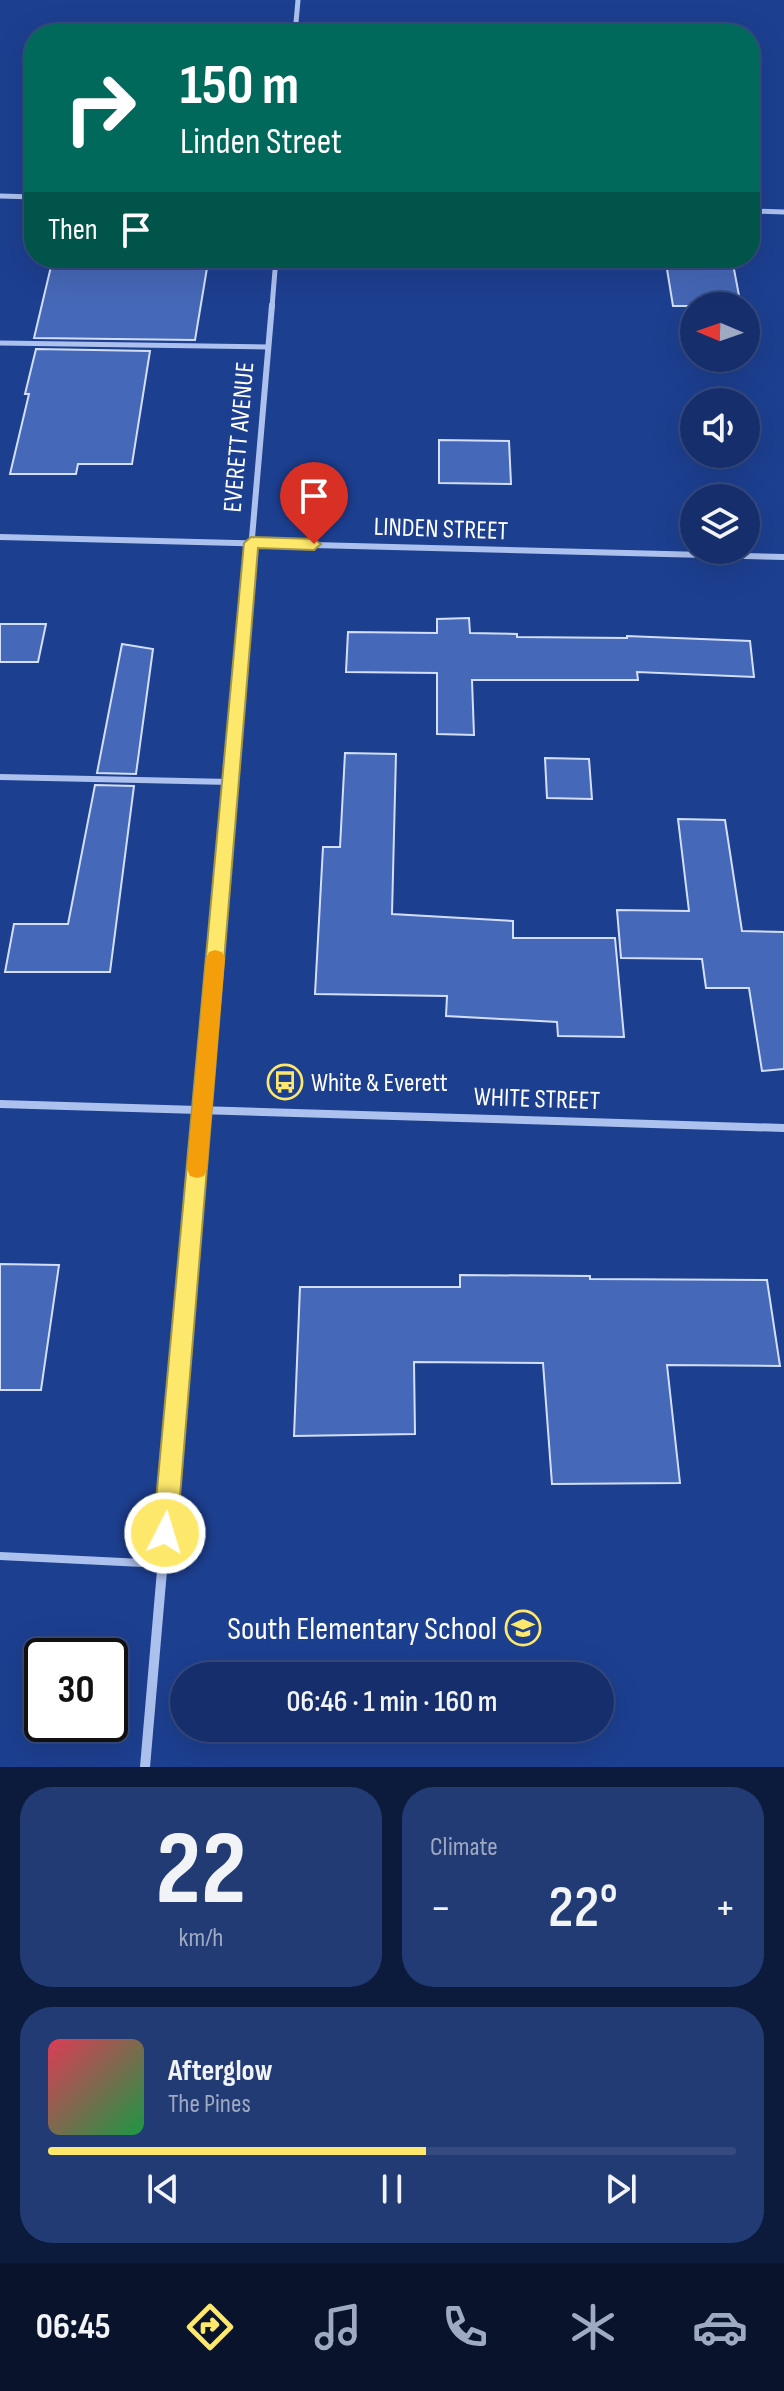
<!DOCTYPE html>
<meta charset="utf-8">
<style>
body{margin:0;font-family:"Sofia Sans Condensed",sans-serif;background:#233b74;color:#f1f3f6;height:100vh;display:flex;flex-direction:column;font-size:30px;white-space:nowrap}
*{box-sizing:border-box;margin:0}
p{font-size:26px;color:#9ea9c2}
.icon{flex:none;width:44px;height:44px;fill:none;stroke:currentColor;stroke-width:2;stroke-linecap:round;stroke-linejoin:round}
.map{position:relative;height:1767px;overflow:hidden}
.drawer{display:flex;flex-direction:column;gap:20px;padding:20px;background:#0c1a3b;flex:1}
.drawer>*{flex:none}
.banner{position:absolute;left:24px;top:24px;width:736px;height:244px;border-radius:32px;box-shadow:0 8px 32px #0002,0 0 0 2px #354a7f;background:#00695c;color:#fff;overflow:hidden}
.needle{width:52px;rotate:272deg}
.fabs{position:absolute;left:680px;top:292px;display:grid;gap:16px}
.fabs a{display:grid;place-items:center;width:80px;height:80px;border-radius:50%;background:#162f6c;box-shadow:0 8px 32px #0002,0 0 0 2px #354a7f;font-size:40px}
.speed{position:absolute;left:24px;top:1638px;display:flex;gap:16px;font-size:40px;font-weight:700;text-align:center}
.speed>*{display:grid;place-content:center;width:104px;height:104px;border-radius:50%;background:#162f6c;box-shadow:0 8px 32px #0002,0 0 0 2px #354a7f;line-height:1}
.speed .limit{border:4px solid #111;border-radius:12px;background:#fff;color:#111}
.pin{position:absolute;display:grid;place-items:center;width:68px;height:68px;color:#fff;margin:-82px -34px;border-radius:50% 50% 50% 0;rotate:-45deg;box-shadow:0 0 8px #0007}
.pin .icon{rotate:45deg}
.me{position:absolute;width:88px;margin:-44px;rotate:5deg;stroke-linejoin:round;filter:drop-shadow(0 0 6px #0008)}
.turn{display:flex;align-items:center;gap:28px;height:168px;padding:0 24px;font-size:36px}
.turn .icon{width:104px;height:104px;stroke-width:2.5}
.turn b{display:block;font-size:56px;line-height:68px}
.then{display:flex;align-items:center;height:76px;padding:0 24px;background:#0003;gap:16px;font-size:30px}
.big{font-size:60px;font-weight:600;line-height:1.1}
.drawer .widget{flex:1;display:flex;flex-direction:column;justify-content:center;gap:12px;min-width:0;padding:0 28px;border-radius:32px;background:#233b74}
.drawer .dial{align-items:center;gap:0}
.dial b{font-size:104px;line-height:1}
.song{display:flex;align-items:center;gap:24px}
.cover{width:96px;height:96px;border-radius:12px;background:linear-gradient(135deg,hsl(350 70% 55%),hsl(140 70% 35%))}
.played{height:8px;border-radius:4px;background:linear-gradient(90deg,#fde86c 55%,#354a7f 55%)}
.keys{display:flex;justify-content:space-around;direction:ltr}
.heat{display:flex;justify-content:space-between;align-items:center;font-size:44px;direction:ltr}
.drawer .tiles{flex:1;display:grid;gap:20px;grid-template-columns:1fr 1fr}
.widget:last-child{grid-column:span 2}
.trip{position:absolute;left:170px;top:1662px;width:444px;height:80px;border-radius:40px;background:#162f6c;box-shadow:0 8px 32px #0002,0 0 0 2px #354a7f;font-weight:600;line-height:80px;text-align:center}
.tab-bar{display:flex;height:128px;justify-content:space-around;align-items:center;background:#09132b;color:#9ea9c2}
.tab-bar .icon{width:56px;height:56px}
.tab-bar .selected{color:#fde86c}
.tab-bar b{font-size:36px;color:#f1f3f6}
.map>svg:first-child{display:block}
</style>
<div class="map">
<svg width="784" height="1767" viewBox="0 0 784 1767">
<rect width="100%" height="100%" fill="#1d3f90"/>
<g fill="#4668b8" stroke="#d3dffa" stroke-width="2">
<path d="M53,258L208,262L195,340L34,338Z"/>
<path d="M666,263L733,264L741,306H673Z"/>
<path d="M36,349L150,351L132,464H78L76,474H10L29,394H25Z"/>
<path d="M439,440L509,441L511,484L439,483Z"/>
<path d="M469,618L470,633L517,634V637L627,638V636L750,641L754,677L637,672L638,680H472L474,735L437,734V673L346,672L348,632L437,633V619Z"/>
<path d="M0,624H46L38,662H0Z"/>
<path d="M122,644L153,649L136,774L97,773Z"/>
<path d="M345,753L396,754L392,914L513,921V938H615L624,1037L558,1036L557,1022L446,1016L447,996L315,994L323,847H340Z"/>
<path d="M545,758L589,759L592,799L547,798Z"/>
<path d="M95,785L134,786L110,972H5L14,924H68Z"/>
<path d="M678,819L725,820L742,931L784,932V1069L762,1071L749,988H706L702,959L621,958L617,910L689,911Z"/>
<path d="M0,1264L59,1265L41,1390H0Z"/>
<path d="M460,1275L590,1276V1279L767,1280L780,1366L667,1365L680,1483L552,1484L543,1363L414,1362L415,1434L294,1436L300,1287H460Z"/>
</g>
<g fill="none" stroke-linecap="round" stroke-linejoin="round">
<path stroke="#adc1ee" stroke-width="5" d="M0,343L268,347"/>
<path stroke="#adc1ee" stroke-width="6" d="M0,777L231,782"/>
<path stroke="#adc1ee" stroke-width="8" d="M0,1556L163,1564"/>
<g stroke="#adc1ee" stroke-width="5">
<path d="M295,34L298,0"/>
<path d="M0,196L34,197"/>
<path d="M750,211L784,212"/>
<path d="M272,307L276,258"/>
</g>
<g stroke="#adc1ee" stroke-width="6">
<path d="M0,537L784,557"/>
<path d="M239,689L272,305"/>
</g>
<g stroke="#adc1ee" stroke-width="8">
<path d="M0,1104L784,1128"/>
<path d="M197,1168L239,687"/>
</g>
<path stroke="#adc1ee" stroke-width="10" d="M145,1767L197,1166"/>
</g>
<path fill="#fde86c" stroke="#a49746" stroke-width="2" d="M251,537L314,539L321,544L314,550L258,548L177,1533L174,1542L165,1545L157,1542L153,1533L244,543Z"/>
<path fill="#f59e0b" d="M215,950L222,952L225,958L207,1169L204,1176L197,1178L190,1176L187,1169L206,958L209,952Z"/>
<defs>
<g id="bus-ring" transform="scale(1.8)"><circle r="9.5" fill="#1d3f90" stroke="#fde86c" stroke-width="1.5"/><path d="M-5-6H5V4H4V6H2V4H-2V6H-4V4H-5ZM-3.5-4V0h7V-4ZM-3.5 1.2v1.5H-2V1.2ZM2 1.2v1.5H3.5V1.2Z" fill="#fde86c"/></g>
<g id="school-ring" transform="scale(1.8)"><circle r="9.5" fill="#1d3f90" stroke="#fde86c" stroke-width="1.5"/><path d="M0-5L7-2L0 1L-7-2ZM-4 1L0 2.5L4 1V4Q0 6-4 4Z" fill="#fde86c"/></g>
</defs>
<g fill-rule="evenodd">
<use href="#bus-ring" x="285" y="1082"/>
<use href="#school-ring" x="523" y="1628"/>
</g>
<g text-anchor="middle" stroke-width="8" stroke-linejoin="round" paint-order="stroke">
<g font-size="26" fill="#fff" stroke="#1d3f90">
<text transform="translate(238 437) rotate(-85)" y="9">EVERETT AVENUE</text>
<text transform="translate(441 528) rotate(2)" y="9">LINDEN STREET</text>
<text transform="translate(537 1098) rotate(2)" y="9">WHITE STREET</text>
</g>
<g font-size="26" fill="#fff" stroke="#1d3f90" text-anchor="start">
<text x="311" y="1091">White &amp; Everett</text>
</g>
<g font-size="32" fill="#fff" stroke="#1d3f90" text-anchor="end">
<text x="497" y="1639">South Elementary School</text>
</g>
</g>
</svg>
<div class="fabs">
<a><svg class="needle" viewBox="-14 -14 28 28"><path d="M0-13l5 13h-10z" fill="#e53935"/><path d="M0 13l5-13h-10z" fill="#9ea9c2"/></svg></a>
<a><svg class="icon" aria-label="sound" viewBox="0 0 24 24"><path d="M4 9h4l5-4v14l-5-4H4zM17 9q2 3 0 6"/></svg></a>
<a><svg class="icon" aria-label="layers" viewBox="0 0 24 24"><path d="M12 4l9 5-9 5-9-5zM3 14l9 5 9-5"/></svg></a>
</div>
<div class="speed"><div class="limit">30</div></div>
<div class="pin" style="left:314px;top:544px;background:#d93025"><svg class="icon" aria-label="arrive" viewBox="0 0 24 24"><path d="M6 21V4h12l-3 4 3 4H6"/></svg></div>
<svg class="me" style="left:165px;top:1533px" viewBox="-20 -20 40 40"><circle r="17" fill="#fde86c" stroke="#fff" stroke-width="3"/><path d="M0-11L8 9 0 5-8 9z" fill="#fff"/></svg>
<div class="trip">06:46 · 1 min · 160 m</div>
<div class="banner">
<div class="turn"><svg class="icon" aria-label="right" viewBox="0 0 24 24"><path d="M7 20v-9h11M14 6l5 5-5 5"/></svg><div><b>150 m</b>Linden Street</div></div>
<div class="then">Then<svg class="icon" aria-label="arrive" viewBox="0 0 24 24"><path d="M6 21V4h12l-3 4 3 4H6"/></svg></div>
</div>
</div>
<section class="drawer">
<div class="tiles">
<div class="widget dial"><b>22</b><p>km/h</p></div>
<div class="widget"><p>Climate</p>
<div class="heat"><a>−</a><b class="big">22°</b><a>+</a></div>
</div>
<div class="widget">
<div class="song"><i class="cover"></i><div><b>Afterglow</b><p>The Pines</p></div></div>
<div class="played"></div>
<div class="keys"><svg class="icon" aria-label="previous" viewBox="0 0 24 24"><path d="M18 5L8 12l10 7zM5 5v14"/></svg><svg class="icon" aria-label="pause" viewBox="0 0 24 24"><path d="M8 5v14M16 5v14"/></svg><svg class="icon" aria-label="next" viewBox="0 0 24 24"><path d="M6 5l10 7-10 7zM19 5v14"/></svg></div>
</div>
</div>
</section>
<nav class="tab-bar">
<b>06:45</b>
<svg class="icon selected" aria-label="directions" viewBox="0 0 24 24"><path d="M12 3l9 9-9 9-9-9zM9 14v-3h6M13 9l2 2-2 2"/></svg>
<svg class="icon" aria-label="music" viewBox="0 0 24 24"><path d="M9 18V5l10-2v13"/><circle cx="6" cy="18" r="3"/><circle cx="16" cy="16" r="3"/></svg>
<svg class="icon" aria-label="phone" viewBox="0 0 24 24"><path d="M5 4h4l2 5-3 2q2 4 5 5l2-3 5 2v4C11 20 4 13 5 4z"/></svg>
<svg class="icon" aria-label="climate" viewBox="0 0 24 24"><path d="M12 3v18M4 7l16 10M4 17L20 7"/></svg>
<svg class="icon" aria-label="car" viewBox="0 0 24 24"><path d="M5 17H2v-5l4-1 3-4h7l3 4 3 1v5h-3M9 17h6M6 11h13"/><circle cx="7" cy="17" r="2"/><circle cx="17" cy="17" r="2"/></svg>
</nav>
